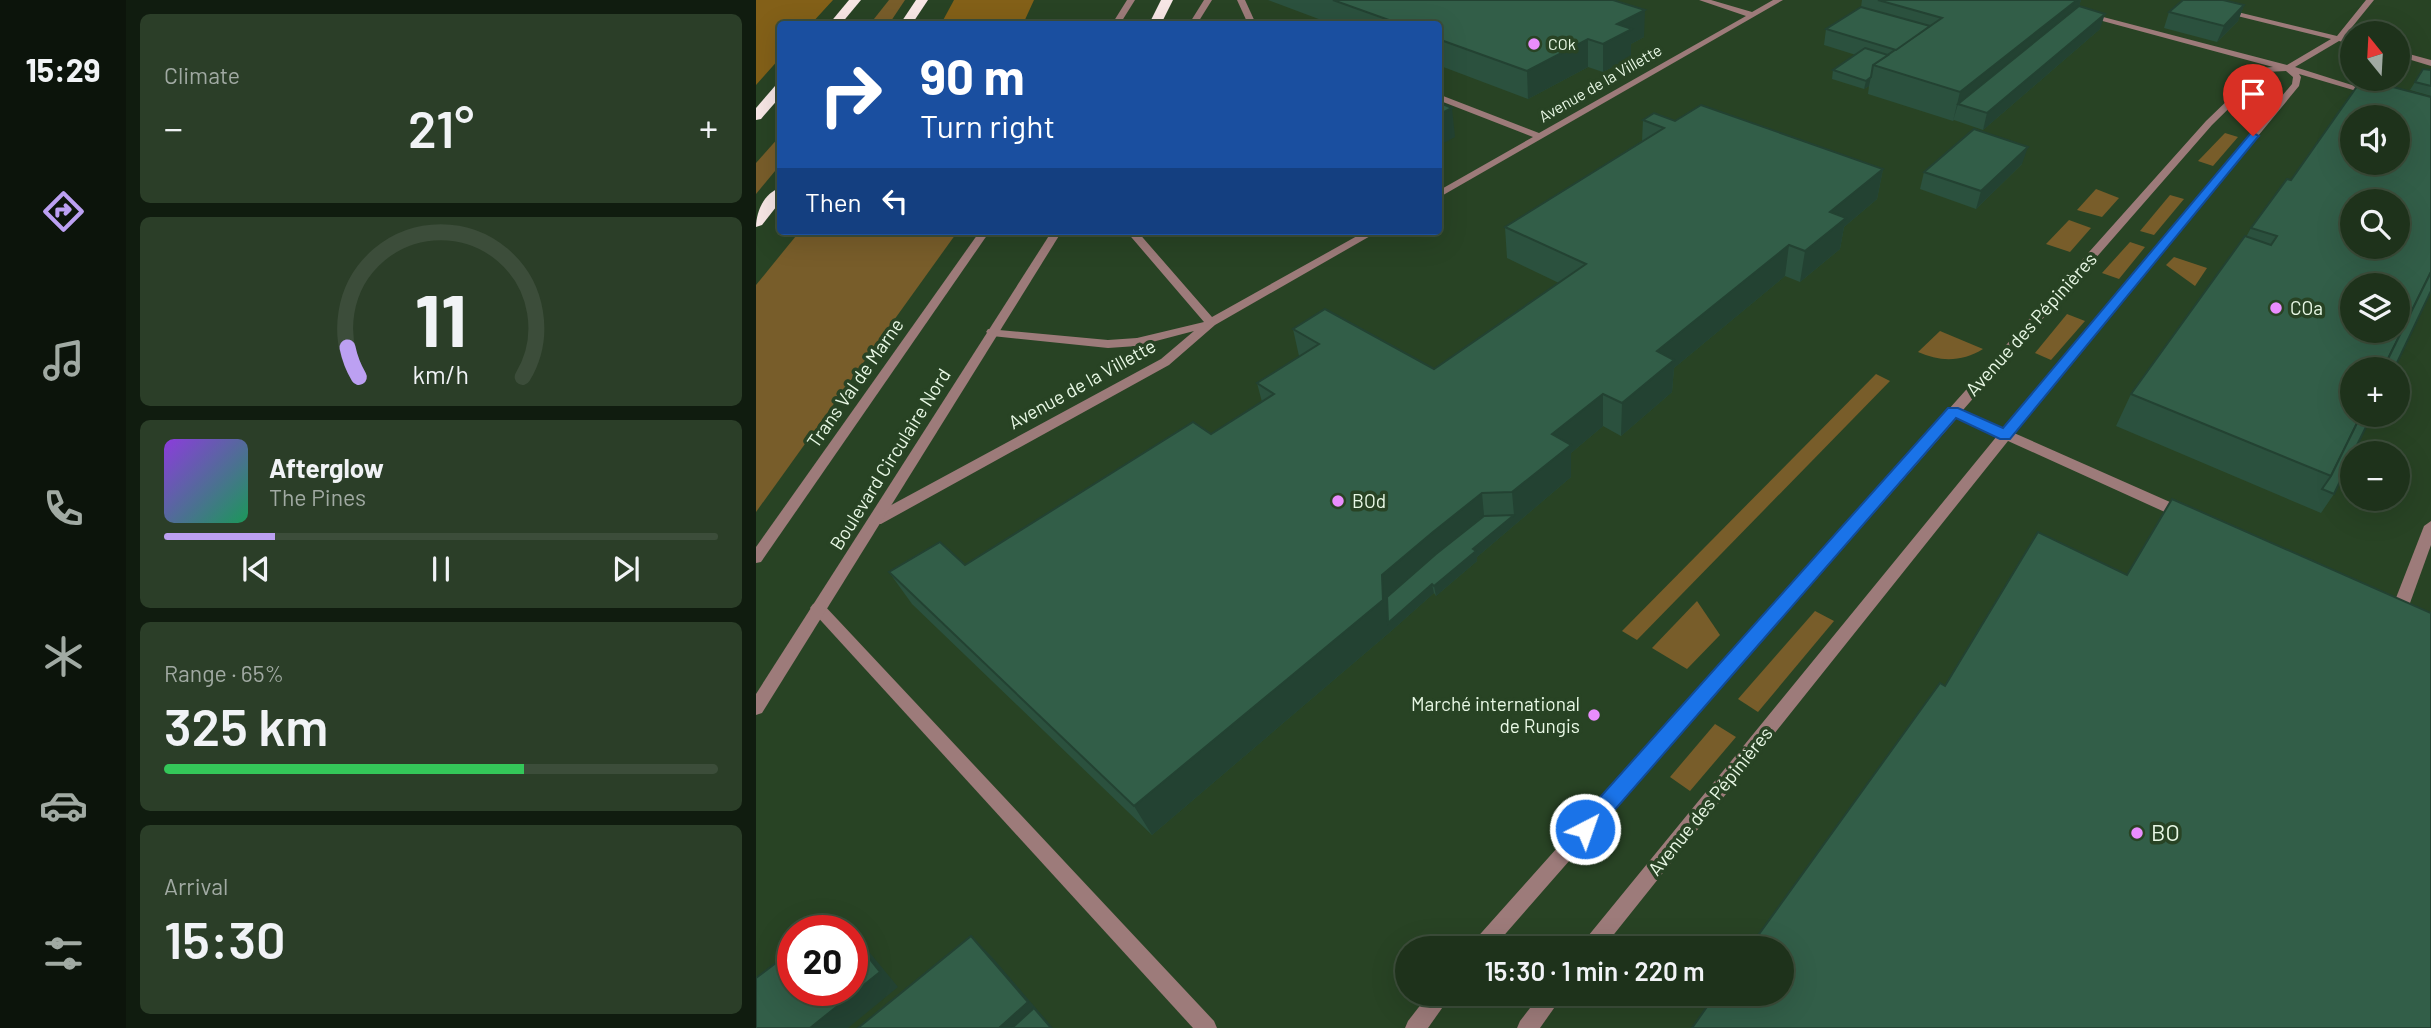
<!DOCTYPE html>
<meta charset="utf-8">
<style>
body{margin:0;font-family:Barlow,sans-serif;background:#2b3e28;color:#f1f3f6;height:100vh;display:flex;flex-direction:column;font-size:26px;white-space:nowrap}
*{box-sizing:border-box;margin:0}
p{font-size:23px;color:#a1aaa3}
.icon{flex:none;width:38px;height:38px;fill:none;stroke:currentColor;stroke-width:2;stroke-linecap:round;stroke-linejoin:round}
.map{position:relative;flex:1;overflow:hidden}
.drawer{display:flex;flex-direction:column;gap:14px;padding:14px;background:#101c0f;width:630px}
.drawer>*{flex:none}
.hud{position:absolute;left:21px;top:21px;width:665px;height:214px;border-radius:7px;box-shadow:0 7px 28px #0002,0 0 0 2px #3c4d3a;background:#1a4fa0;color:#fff;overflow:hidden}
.needle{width:46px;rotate:342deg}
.fabs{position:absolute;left:1584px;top:21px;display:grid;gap:14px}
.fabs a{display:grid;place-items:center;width:70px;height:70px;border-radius:50%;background:#1e321b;box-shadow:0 7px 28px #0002,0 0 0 2px #3c4d3a;font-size:35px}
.speed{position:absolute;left:21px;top:915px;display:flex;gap:14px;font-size:35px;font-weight:700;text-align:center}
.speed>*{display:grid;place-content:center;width:91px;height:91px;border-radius:50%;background:#1e321b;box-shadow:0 7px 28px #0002,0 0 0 2px #3c4d3a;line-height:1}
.speed .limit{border:10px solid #d22;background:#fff;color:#111}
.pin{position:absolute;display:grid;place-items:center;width:60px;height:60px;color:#fff;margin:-72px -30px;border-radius:50% 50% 50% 0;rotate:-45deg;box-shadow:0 0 7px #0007}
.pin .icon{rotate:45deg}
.me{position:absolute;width:77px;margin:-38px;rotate:41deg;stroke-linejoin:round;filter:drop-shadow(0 0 5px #0008)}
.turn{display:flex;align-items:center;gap:24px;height:147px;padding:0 28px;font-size:32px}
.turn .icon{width:91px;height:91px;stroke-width:2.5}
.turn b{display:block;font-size:49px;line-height:60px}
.then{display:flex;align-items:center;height:66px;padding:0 28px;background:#0003;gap:14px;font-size:26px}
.big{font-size:52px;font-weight:600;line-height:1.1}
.drawer .card{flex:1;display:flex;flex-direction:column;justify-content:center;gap:10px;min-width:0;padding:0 24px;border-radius:10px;background:#2b3e28}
.drawer .dial{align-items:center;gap:0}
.dial svg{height:182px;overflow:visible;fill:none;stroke:#3c4d3a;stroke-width:7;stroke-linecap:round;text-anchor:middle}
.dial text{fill:#f1f3f6;stroke:none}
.song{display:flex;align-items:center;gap:21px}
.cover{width:84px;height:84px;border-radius:10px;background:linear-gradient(135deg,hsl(270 70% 55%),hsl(150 70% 35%))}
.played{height:7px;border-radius:4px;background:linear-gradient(90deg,#bca0f2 20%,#3c4d3a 20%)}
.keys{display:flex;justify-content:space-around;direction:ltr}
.heat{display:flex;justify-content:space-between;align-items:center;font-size:38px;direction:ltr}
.charge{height:10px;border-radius:5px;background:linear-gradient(90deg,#34c759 65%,#3c4d3a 0)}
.trip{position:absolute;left:639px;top:936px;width:399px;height:70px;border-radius:35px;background:#1e321b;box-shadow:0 7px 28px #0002,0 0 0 2px #3c4d3a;font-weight:600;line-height:70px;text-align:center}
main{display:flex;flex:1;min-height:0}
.menu{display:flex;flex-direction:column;width:126px;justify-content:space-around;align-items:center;background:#0c140b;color:#a1aaa3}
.menu .icon{width:49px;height:49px}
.menu .active{color:#bca0f2}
.menu b{font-size:32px;color:#f1f3f6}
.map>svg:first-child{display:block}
</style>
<main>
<nav class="menu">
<b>15:29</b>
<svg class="icon active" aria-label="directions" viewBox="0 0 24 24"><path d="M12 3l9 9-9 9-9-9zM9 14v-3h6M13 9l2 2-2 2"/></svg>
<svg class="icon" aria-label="music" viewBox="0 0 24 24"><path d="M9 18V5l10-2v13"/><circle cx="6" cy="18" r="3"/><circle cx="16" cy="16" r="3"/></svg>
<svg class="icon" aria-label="phone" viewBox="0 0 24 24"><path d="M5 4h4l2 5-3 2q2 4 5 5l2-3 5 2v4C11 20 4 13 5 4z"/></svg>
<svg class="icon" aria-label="climate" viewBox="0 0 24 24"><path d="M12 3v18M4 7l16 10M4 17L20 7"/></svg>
<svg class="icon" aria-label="car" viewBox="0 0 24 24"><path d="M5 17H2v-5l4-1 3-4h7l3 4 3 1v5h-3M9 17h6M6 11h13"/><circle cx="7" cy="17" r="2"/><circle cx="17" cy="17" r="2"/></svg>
<svg class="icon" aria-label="filters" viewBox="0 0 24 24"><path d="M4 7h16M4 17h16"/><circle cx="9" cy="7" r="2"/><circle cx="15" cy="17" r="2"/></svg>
</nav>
<section class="drawer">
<div class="card"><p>Climate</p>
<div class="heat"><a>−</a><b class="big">21°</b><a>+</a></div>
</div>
<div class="card dial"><svg viewBox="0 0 100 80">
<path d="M14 69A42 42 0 1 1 86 69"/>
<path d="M14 69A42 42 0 0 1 9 56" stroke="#bca0f2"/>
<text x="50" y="56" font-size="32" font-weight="700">11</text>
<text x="50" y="72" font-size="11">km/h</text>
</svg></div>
<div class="card">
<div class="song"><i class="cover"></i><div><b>Afterglow</b><p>The Pines</p></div></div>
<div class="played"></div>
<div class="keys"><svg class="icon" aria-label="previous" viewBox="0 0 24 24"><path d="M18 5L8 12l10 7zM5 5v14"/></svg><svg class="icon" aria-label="pause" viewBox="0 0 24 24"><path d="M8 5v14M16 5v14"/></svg><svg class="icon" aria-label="next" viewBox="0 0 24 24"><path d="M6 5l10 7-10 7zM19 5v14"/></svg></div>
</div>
<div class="card"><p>Range · 65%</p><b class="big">325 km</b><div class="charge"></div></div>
<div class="card"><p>Arrival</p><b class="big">15:30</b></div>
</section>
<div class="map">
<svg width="1675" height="1028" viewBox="0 0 1675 1028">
<rect width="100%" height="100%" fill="#284324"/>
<g fill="#785d2a">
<path d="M133,0H149L133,24H114Z"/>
<path d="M1469,133L1482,137L1457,166L1442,161Z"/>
<path d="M24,136V165L0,194V163Z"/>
<path d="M1340,189L1363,198L1346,217L1321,210Z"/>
<path d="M1414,195L1428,199L1398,235L1384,231Z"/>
<path d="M1313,220L1335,228L1314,252L1290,244Z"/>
<path d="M44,231H202L0,512V285Z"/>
<path d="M1374,242L1389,247L1363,279L1346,273Z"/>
<path d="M1418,257L1451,268L1439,286L1410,265Z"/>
<path d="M1311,314L1329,321L1295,360L1279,353Z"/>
<path d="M1184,331L1227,349C1206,362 1184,362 1162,352Z"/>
<path d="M1120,374L1134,381L881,640L866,631Z"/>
<path d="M941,601L964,635L931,669L896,648Z"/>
<path d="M1059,611L1078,621L1002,712L982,699Z"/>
<path d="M959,724L980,737L934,791L914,777Z"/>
</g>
<g fill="#836018">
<path d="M0,0H77L55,24H24V58L0,85Z"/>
<path d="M198,0H278L267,24H185Z"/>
</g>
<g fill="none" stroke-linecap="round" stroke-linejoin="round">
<g fill="#9d7b7a" fill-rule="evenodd">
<path d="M371,0H379L364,24H356Z"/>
<path d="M481,0H489L500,24H492Z"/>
<path d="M943,0H955L996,12L1017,0H1027L682,198V191L777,137L682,100V94L783,133L990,16Z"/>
<path d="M1610,0H1618L1588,37L1596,40V44L1583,41L1539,67L1621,93V97L1543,74L1545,77L1543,86L1258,433L1432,510L1434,514L1432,518H1422L1252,441L847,948H826L828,941L1241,436L1201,418L737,948H716L718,941L1450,121L1505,68L1517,67L1328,16V12L1531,65L1575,39L1465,12V8L1581,36ZM1530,71L1537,77L1536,84L1247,428L1207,410L1456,125L1510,72Z"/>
<path d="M1642,51L1675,60V66L1642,56Z"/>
<path d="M224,231H234L5,562L0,563V547Z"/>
<path d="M370,231H381L456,317L610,231H623L459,325L413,365L125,524H115L113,520L115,516L405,359L438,331L381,346L352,348L236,336L230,332L232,329L352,340L381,338L448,322Z"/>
<path d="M1675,521V545L1654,603L1651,607H1641L1638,603L1668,526Z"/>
<path d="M62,602L67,604L458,1021L461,1028H437L57,612L54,608L57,604Z"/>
<path d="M673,994H696L672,1028H649L652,1021Z"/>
<path d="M785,994H808L784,1028H761L764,1021Z"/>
</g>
<g fill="#9d7b7a" fill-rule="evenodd">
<path d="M448,0H456L441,24H433Z"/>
<path d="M296,231H306L6,713L0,715V694Z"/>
</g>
<g fill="#f7e6e5" fill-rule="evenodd">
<path d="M93,0H105L85,24H73Z"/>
<path d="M160,0H172L156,24H144Z"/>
<path d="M405,0H417L405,24H393Z"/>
<path d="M24,85V97L5,119L0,120V108L19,86Z"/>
<path d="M24,188V202L6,225L0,227C0,212 8,193 24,188Z"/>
</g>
</g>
<g fill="#2b513e">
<path d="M512,0H857L888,37L875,44V57L847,72L832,67L772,99L682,65V24H576Z"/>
<path d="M1106,0H1325L1323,6L1344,29L1227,130L1198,120L1197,121L1112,94L1113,86L1108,89L1076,79L1077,70L1100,55L1068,45L1070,29L1105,7Z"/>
<path d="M1488,5L1482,21L1461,42L1408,28L1413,12Z"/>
<path d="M1675,70V96L1654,90L1659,82Z"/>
<path d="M887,120L919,121L1127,169L1121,199L1088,227L1084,249L1044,282L1029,276L918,368L916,392L865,436L847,426L815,453V477L721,557V561L680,596L678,593L634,632L396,835L156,604L133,572L209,565L455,434L506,402L501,383L543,356L537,329L678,369L803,283L751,258L749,227L886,141Z"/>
<path d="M1266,164L1220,209L1164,189L1168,172Z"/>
<path d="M1531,179L1578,494L1565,513L1360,426L1375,394L1490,237L1495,228Z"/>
</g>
<g fill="#234232">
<path d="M1321,0H1325L1318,22L1202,104L1197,121L1204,92Z"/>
<path d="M1488,5L1482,21L1461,42L1468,26Z"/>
<path d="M889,10L888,37L875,44V57L847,72V44L861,24Z"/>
<path d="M1349,14L1344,29L1227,130L1231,113Z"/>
<path d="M832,39V67L772,99L771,71Z"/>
<path d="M1115,77L1113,86L1108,89L1110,81Z"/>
<path d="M696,108L699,137L682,146V115Z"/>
<path d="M1272,147L1266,164L1220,209L1225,191Z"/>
<path d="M1127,169L1121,199L1088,227L1084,249L1044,282L1049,251L1074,212Z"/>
<path d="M1033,245L1029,276L918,368L916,392L865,436L866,403L901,351Z"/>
<path d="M847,394V426L815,453V477L721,557V561L680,596L678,586L717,549L758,515L756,492L796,434Z"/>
<path d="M726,493L729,526L676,584L678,593L634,632L396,835L378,806L626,575L677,532Z"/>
<path d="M80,917L96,931H91Z"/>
<path d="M96,931L142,987L92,1028H54L96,937Z"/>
<path d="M215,936L236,957L297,1028H243Z"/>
</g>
<g fill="#325e48" stroke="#234232" stroke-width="2" fill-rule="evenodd">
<path d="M577,0H857L889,10L861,24L876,29L847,44L832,39L771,71L682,39V24H644Z"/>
<path d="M1122,0H1321L1204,92L1117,65L1186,18Z"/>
<path d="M1427,0H1467L1488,5L1468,26L1413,12Z"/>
<path d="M1323,6L1349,14L1231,113L1202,104Z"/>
<path d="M1105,7L1174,26L1140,50L1070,29Z"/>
<path d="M1109,48L1132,55L1117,65L1115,77L1110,81L1077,70Z"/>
<path d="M1667,69L1675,70V86L1659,82Z"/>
<path d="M1618,82L1675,97V272L1627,369H1596V415H1605L1575,476L1375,394L1489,236L1515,245L1521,236L1495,228L1531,179L1535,180L1602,85ZM1596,117H1642V163H1596ZM1596,201H1642V247H1596ZM1596,285H1642V331H1596Z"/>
<path d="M682,102L696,108L682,115Z"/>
<path d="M945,105L1127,169L1074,212L1090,218L1049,251L1033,245L901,351L918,360L866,403L847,394L796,434L815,445L756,492L726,493L677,532L626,575L627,600L378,806L133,572L184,542L209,565L437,422L455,434L518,394L501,383L563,344L537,329L569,309L678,369L830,264L749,227L908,128L887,120L898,113L919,121Z"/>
<path d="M1218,129L1272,147L1225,191L1168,172Z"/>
<path d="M1675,272V291L1638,369H1627Z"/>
<path d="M1605,415H1616L1597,453H1596V456L1578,494L1566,489L1575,476Z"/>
<path d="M1416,499L1675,613V1028H936L960,994H1026V948H993L1184,683L1189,686L1282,532L1371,575Z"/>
<path d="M758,515L717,549L720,551L678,586L676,584L632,623L631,597L680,554L728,516Z"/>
<path d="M80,917L91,931H62Z"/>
<path d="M215,936L272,1002L243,1028H102Z"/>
<path d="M96,937L124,972L54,1028H0V978L37,950V990H96Z"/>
<path d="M278,1008L295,1028H256Z"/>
</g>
<path fill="#1a73e8" stroke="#114b97" stroke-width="2" d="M1497,133L1503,136L1501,138L1254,439H1244L1200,418L836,836L829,839L821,836L818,829L821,823L1192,408H1202L1247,428L1494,134Z"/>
<g fill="#ea8dfd" stroke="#284324" stroke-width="2.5">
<circle cx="778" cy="44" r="7"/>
<circle cx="1520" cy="308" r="7"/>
<circle cx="582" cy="501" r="7"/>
<circle cx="838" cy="715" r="7"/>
<circle cx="1381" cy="833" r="7"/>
</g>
<g text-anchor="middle" stroke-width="7" stroke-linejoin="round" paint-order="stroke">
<g font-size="16" fill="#e8f8e5" stroke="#284324" text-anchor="start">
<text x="792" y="50">COk</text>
</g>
<g font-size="16" fill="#e8f8e5" stroke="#284324">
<text transform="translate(844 83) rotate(-30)" y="6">Avenue de la Villette</text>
</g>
<g font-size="19" fill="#e8f8e5" stroke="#284324" text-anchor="start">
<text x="1534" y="315">COa</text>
<text x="596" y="508">BOd</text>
<text x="824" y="711" text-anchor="end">Marché international<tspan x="824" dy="22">de Rungis</tspan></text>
</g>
<g font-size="19" fill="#e8f8e5" stroke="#284324">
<text transform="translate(1275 324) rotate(-48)" y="7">Avenue des Pépinières</text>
<text transform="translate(99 383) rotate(-55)" y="7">Trans Val de Marne</text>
<text transform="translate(326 384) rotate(-29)" y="7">Avenue de la Villette</text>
<text transform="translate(134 459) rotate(-58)" y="7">Boulevard Circulaire Nord</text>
<text transform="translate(954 801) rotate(-51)" y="7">Avenue des Pépinières</text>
</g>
<g font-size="23" fill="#e8f8e5" stroke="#284324" text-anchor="start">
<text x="1395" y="841">BO</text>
</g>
</g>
</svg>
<div class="fabs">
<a><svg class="needle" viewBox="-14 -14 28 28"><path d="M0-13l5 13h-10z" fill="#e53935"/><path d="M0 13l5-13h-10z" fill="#a1aaa3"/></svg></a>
<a><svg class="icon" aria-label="sound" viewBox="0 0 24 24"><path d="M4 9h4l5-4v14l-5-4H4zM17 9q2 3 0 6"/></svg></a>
<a><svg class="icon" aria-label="search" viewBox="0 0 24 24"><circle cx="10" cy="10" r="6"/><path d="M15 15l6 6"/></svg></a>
<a><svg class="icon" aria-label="layers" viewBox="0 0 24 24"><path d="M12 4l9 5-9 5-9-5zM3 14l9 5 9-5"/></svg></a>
<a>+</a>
<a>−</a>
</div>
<div class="speed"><div class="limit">20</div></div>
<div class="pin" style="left:1497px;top:136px;background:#d93025"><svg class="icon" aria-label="arrive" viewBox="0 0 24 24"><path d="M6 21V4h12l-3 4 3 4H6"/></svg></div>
<svg class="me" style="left:829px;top:829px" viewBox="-20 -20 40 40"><circle r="17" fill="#1a73e8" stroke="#fff" stroke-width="3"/><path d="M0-11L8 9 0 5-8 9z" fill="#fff"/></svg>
<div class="trip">15:30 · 1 min · 220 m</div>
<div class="hud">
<div class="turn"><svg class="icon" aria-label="right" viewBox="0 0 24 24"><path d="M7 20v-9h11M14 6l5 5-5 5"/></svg><div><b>90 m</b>Turn right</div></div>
<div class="then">Then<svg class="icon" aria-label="left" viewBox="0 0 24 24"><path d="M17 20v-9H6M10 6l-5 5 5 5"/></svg></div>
</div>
</div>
</main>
